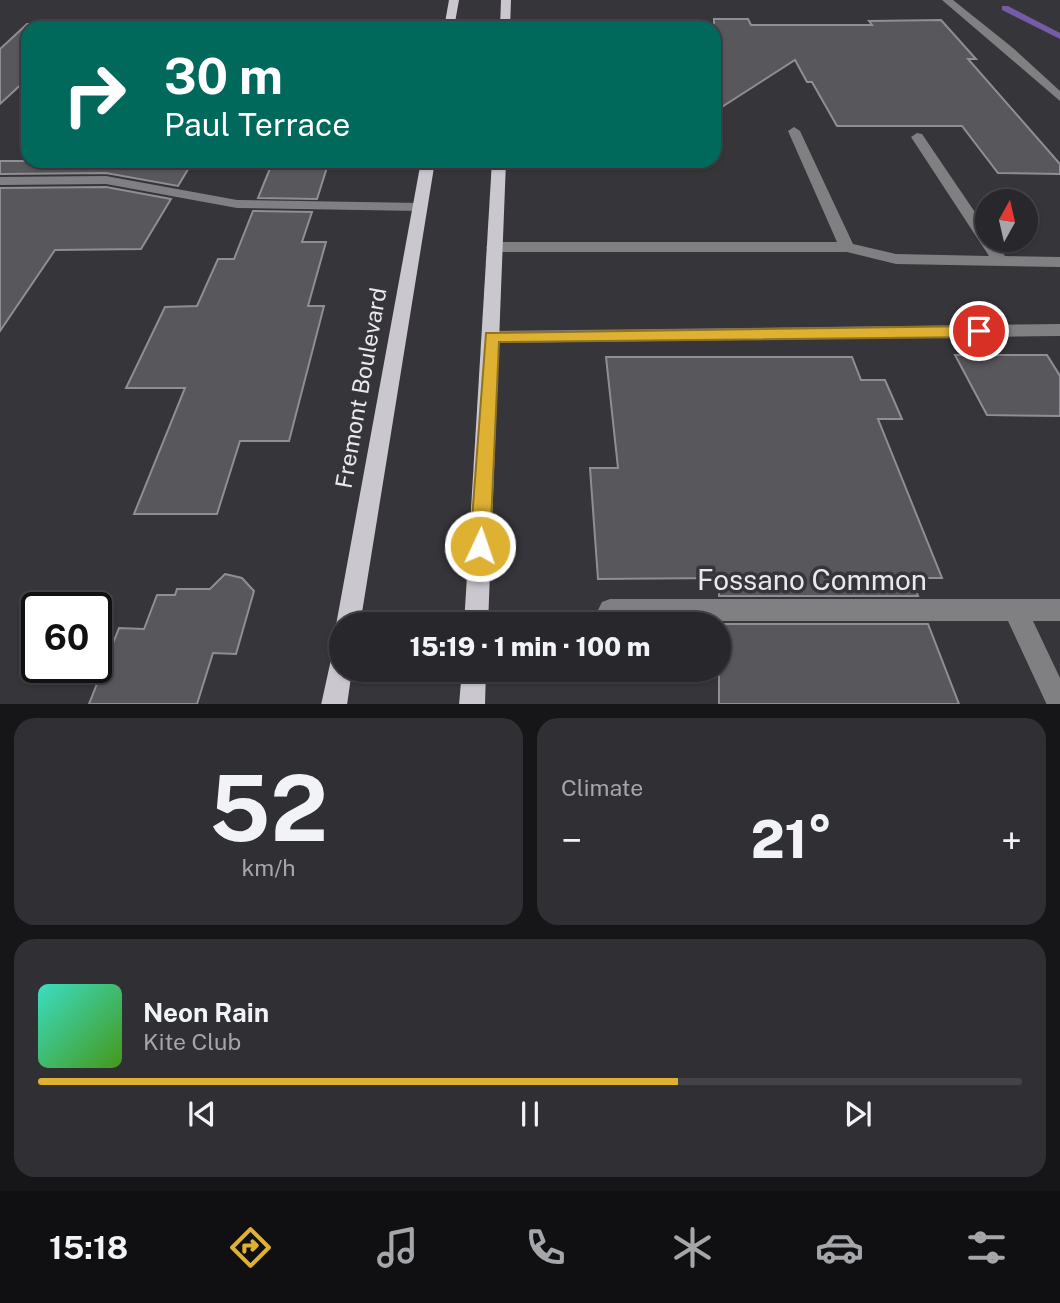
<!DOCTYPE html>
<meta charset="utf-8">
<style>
body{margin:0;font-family:"Public Sans",sans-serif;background:#303034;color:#f1f3f6;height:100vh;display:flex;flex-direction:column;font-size:26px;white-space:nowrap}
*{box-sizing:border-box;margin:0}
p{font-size:23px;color:#a5a6a9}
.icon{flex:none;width:38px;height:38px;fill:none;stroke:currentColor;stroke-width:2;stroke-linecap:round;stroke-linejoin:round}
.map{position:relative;height:704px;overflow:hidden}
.sheet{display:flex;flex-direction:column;gap:14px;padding:14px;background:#161618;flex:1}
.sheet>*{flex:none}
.banner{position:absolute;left:21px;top:21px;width:700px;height:147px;border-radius:21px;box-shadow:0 2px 5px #0004,0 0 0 2px #444448;background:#00695c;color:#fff;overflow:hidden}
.needle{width:46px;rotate:8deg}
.controls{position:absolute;left:975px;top:189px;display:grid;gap:14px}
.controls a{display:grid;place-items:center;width:63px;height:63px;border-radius:50%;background:#28282c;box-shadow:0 2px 5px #0004,0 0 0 2px #444448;font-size:35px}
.speed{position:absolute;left:21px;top:592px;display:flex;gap:14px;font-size:35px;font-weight:700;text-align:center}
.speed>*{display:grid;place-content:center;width:91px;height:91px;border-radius:50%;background:#28282c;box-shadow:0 2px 5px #0004,0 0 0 2px #444448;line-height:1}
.speed .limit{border:4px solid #111;border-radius:10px;background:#fff;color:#111}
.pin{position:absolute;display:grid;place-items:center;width:60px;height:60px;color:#fff;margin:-30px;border:4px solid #fff;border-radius:50%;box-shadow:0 2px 7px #0007}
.me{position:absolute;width:77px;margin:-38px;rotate:3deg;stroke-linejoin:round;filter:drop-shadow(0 0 5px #0008)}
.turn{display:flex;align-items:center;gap:24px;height:147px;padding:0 28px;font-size:32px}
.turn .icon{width:91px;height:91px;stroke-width:2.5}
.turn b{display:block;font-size:49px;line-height:60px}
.big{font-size:52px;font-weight:800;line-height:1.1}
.sheet .widget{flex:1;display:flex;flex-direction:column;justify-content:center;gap:10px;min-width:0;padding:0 24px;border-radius:21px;background:#303034}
.sheet .dial{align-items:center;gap:0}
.dial b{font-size:91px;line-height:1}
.song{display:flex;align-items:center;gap:21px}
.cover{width:84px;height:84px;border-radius:10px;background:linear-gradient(135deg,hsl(170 70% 55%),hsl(100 70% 35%))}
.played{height:7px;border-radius:4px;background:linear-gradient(90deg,#deb133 65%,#444448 65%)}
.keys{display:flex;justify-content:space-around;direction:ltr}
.heat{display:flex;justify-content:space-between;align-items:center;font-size:38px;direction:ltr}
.sheet .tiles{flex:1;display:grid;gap:14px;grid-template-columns:1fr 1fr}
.widget:last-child{grid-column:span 2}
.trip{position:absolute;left:329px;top:612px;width:402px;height:70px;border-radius:35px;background:#28282c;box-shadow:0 2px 5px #0004,0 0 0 2px #444448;font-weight:800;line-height:70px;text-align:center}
.tabs{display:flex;height:112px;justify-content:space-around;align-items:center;background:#101012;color:#a5a6a9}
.tabs .icon{width:49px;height:49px}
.tabs .active{color:#deb133}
.tabs b{font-size:32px;color:#f1f3f6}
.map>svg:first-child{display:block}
</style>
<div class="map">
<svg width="1060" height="705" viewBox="0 0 1060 705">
<rect width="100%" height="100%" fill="#36353a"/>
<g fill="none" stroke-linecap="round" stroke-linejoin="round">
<path fill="#755ba8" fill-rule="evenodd" d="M1002,6H1008L1060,33V39L1002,10Z"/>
</g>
<g fill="#58575c" stroke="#8f8e94" stroke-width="2">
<path d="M714,19H748L751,25H872L869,21L941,20L976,59H968L1060,164V174L998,173L962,126H837L812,82H807L795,60L714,112Z"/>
<path d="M27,24H85L81,28H28V78L0,104V49Z"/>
<path d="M0,161H193L178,186L106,173L0,174Z"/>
<path d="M273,161H329L317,199L258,198Z"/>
<path d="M106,187L171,199L141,249L55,250L0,331V188Z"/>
<path d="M253,211L312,212L302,242H326L308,306H324L289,441H240L217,514H134L185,388H126L165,307L197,306L218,259H234Z"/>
<path d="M955,355H1047L1060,376V416L987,415Z"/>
<path d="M606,357H852L861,380H885L902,419H878L942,578H911L918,596H719V578L598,579L590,468H618Z"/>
<path d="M225,574L242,578L254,591L236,654L213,653L197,704H89L119,628L144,629L157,595H175L177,589H210Z"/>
<path d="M719,624H928L959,704H719Z"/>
</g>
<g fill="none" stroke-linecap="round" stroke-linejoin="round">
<g fill="#807f82" fill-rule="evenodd">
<path d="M942,0H953L1013,48L1060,91V101Z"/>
<path d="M794,127L800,131L853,244L896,254L989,256L911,137L917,133L922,134L987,230V240H994L1005,256L1060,257V267L896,264L847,252H494L486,247L494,242H837L788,131Z"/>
<path d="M106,176L237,200L421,203L428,207L421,211L237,208L106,184L0,185V177Z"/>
<path d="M1060,324V336L492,343L483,337L492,331Z"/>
<path d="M610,599H1060V621H1033L1060,678V705H1047L1008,621H610L602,618L598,610L602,602Z"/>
</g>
<g fill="#cac8ce" fill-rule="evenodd">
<path d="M449,0H459L454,28H444Z"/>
<path d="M501,0H511L510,28H500Z"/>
<path d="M421,161H435L360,625H341V634L336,625Z"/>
<path d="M492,161H506L488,625H464Z"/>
<path d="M341,652V670H352L347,705H321L332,655Z"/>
<path d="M462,670H486L485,705H459Z"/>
</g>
</g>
<path fill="#deb133" stroke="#907321" stroke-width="2" d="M979,326L987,331L979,337L499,342L490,546L487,553L480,555L473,553L470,546L486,333Z"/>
<g text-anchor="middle" stroke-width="7" stroke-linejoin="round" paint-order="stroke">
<g font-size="23" fill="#e9e8eb" stroke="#36353a">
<text transform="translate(361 388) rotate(-80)" y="8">Fremont Boulevard</text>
</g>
<g font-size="28" fill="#e9e8eb" stroke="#36353a">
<text x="812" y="590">Fossano Common</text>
</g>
</g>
</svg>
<div class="controls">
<a><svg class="needle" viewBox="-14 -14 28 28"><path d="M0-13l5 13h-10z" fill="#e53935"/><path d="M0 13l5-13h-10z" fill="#a5a6a9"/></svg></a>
</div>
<div class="speed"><div class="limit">60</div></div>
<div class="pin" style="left:979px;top:331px;background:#d93025"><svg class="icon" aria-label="arrive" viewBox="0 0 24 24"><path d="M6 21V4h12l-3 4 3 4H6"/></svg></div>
<svg class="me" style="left:480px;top:546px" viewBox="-20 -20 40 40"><circle r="17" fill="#deb133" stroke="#fff" stroke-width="3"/><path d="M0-11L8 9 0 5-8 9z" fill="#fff"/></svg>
<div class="trip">15:19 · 1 min · 100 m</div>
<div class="banner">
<div class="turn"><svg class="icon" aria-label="right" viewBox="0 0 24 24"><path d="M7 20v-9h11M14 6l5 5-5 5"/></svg><div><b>30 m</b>Paul Terrace</div></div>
</div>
</div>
<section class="sheet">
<div class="tiles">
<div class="widget dial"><b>52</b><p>km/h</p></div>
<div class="widget"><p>Climate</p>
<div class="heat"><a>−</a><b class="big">21°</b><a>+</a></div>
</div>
<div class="widget">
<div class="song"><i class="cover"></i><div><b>Neon Rain</b><p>Kite Club</p></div></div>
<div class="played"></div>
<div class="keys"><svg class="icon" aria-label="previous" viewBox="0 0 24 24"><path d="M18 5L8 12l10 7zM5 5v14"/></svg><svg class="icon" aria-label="pause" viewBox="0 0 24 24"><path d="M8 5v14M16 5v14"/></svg><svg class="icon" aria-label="next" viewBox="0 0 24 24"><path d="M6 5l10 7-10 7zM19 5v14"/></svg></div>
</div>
</div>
</section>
<nav class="tabs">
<b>15:18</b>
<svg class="icon active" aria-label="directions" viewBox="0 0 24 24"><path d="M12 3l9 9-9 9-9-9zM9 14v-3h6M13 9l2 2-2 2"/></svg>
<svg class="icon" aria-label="music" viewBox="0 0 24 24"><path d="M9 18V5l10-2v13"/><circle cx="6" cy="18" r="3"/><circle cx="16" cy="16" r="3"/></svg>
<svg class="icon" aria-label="phone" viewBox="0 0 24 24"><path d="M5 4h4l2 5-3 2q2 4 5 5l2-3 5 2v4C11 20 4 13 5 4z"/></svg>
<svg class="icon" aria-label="climate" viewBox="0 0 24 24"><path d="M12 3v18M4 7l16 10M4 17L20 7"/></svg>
<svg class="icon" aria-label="car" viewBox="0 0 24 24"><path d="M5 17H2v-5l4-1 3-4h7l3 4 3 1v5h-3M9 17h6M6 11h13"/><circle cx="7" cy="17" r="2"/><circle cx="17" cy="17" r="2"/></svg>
<svg class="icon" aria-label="filters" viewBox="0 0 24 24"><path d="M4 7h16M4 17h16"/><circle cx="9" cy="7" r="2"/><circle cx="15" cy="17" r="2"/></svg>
</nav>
